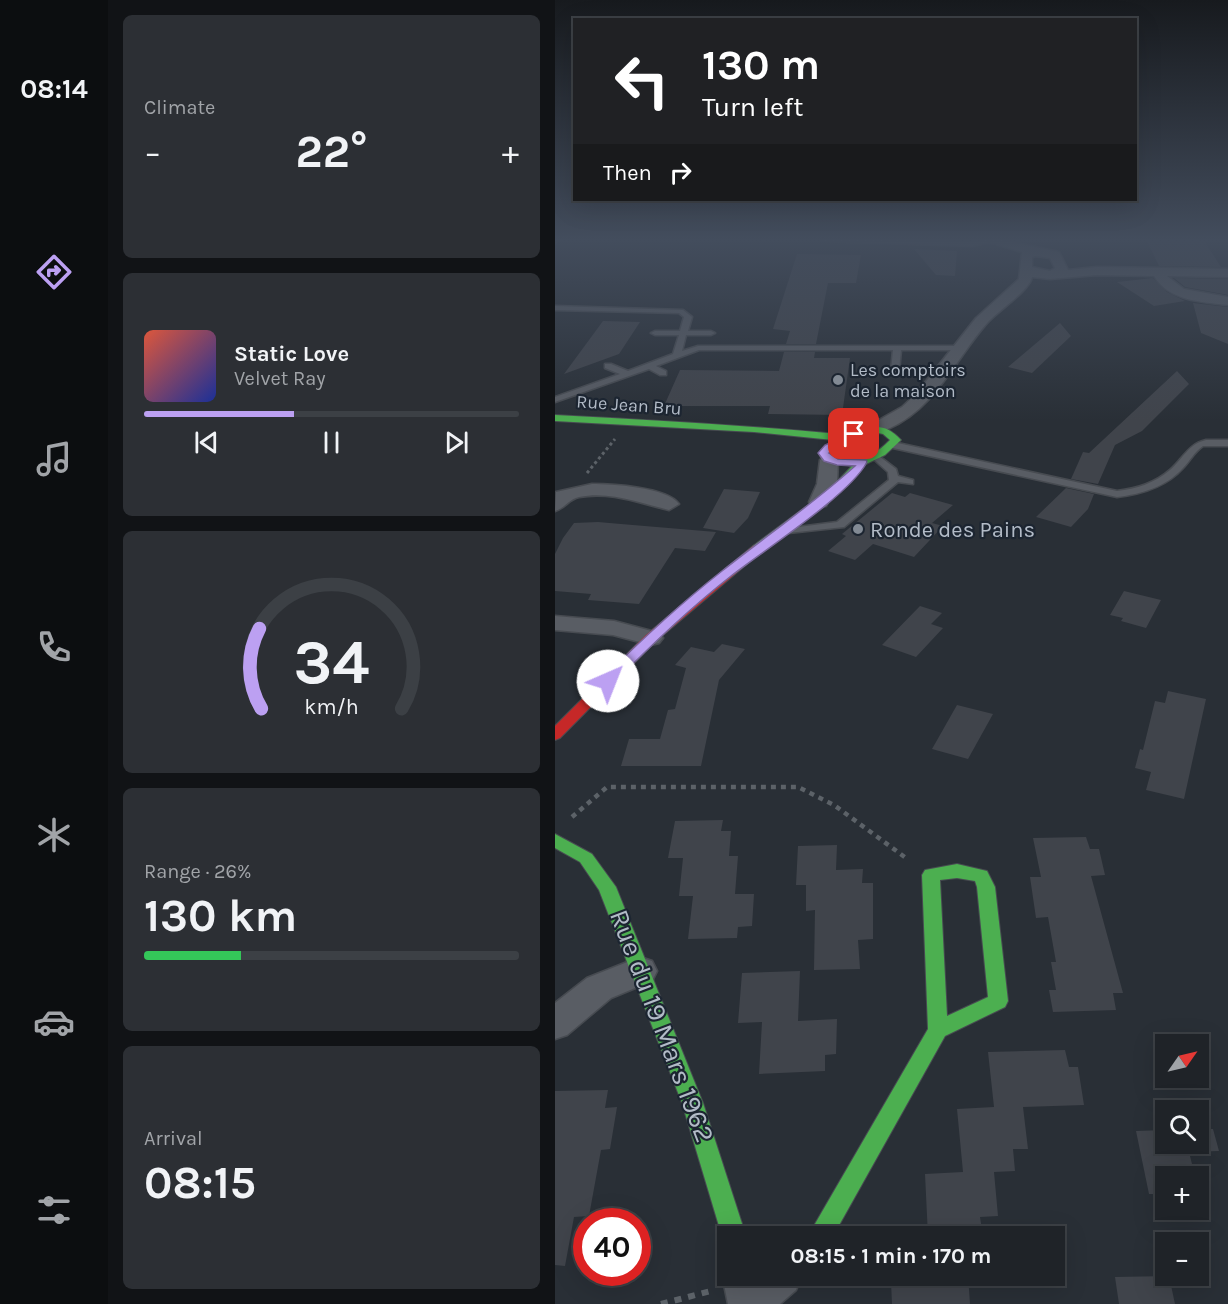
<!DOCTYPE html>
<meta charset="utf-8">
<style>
body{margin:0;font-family:Karla,sans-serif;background:#2c2f34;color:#f1f3f6;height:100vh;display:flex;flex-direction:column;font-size:22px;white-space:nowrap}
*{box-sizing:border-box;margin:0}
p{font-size:20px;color:#a1a4a8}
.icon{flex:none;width:33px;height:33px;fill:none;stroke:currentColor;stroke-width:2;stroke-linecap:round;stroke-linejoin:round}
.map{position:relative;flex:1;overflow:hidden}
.panel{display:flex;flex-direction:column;gap:15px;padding:15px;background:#111316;width:447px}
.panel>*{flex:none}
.hud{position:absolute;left:18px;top:18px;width:564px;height:183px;border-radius:0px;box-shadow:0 6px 24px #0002,0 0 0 2px #3c4045;background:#202124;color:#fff;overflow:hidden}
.needle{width:39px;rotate:56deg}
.fabs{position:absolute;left:600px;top:1034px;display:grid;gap:12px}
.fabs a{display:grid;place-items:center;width:54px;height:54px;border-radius:0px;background:#1f2328;box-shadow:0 6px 24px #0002,0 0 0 2px #3c4045;font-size:30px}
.speed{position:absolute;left:18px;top:1208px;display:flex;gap:12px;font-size:30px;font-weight:700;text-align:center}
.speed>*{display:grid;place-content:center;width:78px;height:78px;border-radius:50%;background:#1f2328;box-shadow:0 6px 24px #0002,0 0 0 2px #3c4045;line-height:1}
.speed .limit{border:9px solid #d22;background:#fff;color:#111}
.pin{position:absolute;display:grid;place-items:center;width:51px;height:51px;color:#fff;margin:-26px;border-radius:12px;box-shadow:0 3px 9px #0006}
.me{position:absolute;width:66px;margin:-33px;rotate:44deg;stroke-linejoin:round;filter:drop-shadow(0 0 4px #0008)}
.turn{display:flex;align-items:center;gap:21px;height:126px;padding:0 30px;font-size:27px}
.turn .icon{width:78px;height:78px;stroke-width:2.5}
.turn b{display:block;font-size:42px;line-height:51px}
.then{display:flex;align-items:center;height:57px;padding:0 30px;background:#0003;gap:12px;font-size:22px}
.big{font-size:45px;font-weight:700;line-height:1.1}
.panel .card{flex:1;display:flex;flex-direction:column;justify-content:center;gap:9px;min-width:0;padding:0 21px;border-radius:9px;background:#2c2f34}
.panel .dial{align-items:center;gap:0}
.dial svg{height:156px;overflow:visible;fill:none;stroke:#3c4045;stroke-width:7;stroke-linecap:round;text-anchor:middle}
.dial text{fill:#f1f3f6;stroke:none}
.song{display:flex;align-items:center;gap:18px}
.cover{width:72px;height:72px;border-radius:9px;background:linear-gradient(135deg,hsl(10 70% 55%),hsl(230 70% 35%))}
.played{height:6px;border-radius:3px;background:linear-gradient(90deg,#bca0f2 40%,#3c4045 40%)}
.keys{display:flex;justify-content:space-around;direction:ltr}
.heat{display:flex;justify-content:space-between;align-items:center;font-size:33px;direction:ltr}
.charge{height:9px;border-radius:4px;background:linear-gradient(90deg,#34c759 26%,#3c4045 0)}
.trip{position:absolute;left:162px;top:1226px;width:348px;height:60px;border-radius:0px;background:#1f2328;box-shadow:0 6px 24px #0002,0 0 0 2px #3c4045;font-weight:700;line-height:60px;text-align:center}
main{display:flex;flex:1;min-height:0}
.dock{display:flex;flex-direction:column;width:108px;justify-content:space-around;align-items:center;background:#0c0e10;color:#a1a4a8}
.dock .icon{width:42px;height:42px}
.dock .selected{color:#bca0f2}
.dock b{font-size:27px;color:#f1f3f6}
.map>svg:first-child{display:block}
</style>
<main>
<nav class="dock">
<b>08:14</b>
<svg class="icon selected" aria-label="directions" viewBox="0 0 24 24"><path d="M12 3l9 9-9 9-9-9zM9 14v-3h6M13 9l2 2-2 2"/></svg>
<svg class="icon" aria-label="music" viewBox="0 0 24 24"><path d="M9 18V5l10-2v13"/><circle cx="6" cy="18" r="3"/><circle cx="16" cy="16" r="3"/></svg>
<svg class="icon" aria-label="phone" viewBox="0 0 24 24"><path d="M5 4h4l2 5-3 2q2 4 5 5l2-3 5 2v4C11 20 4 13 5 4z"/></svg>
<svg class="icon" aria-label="climate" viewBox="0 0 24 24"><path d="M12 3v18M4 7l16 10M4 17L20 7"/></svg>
<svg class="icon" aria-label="car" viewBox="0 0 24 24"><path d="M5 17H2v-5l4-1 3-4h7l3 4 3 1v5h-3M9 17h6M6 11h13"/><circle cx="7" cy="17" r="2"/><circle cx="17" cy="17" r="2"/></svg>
<svg class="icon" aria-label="filters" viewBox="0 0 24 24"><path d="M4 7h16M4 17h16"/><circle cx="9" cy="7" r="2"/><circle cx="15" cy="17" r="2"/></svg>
</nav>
<section class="panel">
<div class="card"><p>Climate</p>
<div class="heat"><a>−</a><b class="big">22°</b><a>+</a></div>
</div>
<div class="card">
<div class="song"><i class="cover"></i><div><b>Static Love</b><p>Velvet Ray</p></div></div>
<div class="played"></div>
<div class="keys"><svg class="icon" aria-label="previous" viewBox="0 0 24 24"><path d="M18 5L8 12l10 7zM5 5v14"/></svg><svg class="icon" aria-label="pause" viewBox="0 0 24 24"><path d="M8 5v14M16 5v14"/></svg><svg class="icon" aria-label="next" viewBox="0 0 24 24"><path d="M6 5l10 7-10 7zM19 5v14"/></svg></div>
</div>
<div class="card dial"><svg viewBox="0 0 100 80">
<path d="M14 69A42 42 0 1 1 86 69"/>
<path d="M14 69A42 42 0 0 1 13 28" stroke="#bca0f2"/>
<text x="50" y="56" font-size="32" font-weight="700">34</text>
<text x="50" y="72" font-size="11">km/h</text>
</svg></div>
<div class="card"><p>Range · 26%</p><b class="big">130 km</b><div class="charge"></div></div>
<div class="card"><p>Arrival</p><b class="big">08:15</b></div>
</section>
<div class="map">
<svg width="673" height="1304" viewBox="0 0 673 1304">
<rect width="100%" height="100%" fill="#292f36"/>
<g fill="#40444b">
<path d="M591,239H648L666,267L604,266Z"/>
<path d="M359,249L402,251L400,276L381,275Z"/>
<path d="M242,254L306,255L301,283H273L261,344H231L235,331L218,329Z"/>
<path d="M598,278L612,292L630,301L599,306L562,282Z"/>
<path d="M619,278L673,279V295L630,287Z"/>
<path d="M638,303L673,307V344L646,333Z"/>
<path d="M48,321L85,322L64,354L9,374Z"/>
<path d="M505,323L516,336L477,373L453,367Z"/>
<path d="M229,352H260L259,358H295L287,415L213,414L215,406H109L125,370L224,371Z"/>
<path d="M622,371L634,384L587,431L560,445L543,484L516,479L528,452L534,453Z"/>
<path d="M511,488L539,494L533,509L516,527L481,517Z"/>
<path d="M169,489L205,492L193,518L179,533L148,528Z"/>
<path d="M337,493L350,497L355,493L398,505L377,523L388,526L359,557L318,544L300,560L273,551L291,536L287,534Z"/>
<path d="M43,522L66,524L161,532L150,551L120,548L84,604L33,600L36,594L0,591V554L8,538L19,523Z"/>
<path d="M569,591L606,600L591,628L566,621L568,618L555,615Z"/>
<path d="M365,606L387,613L376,624L388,628L361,657L327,645Z"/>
<path d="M167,644L190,649L164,680L146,766H66L74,739H105L113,710L120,709L131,668L120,665L136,647L159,652Z"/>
<path d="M613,691L651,699L629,799L591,790L596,772L580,768L585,749L588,750L600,701L610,703Z"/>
<path d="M402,705L438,714L413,759L377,749Z"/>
<path d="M168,820L166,831H176L174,856H183L180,894H199L197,926L183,927L182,938L133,939L138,896H124L128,858H113L120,821Z"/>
<path d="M531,837L535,849H544L550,875L536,876L568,993H558L561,1010L498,1012L494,990H501L496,962H501L493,917L481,918L475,877H486L478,838Z"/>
<path d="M282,845L281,870L308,869L307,883H318V939L303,940L305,969L259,970L260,910L251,911V885H241L243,846Z"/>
<path d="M245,971L243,1021L282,1019L281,1054L270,1055V1071L204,1074L207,1022L183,1023L187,973Z"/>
<path d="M510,1050L514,1067H523L529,1105L468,1107L473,1149H458L460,1171L439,1172L443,1216L425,1217L428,1236H373L370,1174L408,1172L402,1109L439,1107L433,1052Z"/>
<path d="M53,1090L50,1108L62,1107L55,1149L46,1150L34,1216L19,1217L10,1266L0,1265V1091Z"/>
<path d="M644,1129H658L664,1151L634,1152L640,1176H610V1194H594L581,1131L610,1130V1143H644Z"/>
<path d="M344,1275H413L415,1304H337L336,1282L345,1281Z"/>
<path d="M614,1276L620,1304H564L560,1277Z"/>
</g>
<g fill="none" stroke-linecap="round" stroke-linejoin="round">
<g stroke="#474b51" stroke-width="3">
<g id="lane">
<path d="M0,239H7L0,243Z"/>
<path d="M266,239L417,242L436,239L439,241L417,246L269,241Z"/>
<path d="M0,306L128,310L137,317L133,331H156L160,333L156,335H131L127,351L143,346H408L412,348L408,350H346L344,371L340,373L336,371L338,350H144L101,366L111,371V375H105L94,369L0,402V397L65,374L50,368V364H56L73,371L118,354L124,335H100L96,333L100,331H125L129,317L124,313L0,310Z"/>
<path d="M651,440H673V446H648C639,452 635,461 628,468C611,487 587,494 562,497L338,448L334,445L338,442L562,491C581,489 600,483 615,470C628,459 633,444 651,440Z"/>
<path d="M320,453L341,469L343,476L358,480V484L343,482L289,527L224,534L223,532L224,530L228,529L282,522L334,480L333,472L315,456Z"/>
</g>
</g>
<g stroke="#474b51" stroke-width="3">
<g id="street">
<path d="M424,239H443L504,252L513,270L542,267L673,269V277L612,276L629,289L673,297V305C646,302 614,301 599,276L542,275L495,279L477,277C475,290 443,311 433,322C400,359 381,408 333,429C325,432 319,435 311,433L308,429L347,407L361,394L421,318L464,279L467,252ZM481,256L495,258L500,268L495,271L477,267V257Z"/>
<path d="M274,454L283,460L282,484L271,506H257L254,502L262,484L265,460Z"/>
<path d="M37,484C56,484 112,487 124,504L114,510C84,503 56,491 24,497C14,499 10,508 0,511L1,492Z"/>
<path d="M0,616L59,621L104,633L108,638L104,643L96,645L58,635L0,630Z"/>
<path d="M85,957L97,961L102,971L97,981L56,998L12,1035L0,1039V1003L32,978Z"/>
<path d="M172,1262V1275H247L241,1290L225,1304H173L167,1275Z"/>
</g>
</g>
<g stroke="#474b51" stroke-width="2">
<g id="fast">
<path d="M0,415C95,420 189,425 283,434C308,437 321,413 346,440L330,455L311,464L283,493L202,553L196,549L198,546L275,489L297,466L267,460L264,453L278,440L199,432L0,421ZM318,432L328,434L335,440C319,457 298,464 275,456L274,454L288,442Z"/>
<path d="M0,834L37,854L61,887L148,1103L191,1236H172V1245L167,1236L127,1103L44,890L25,862L0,848Z"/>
<path d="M402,864L432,871L440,887L453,1001L450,1007L390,1036L278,1236H253L373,1029L367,875L370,870ZM402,878L420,881L422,887L433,997L392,1016L385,880Z"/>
</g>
</g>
<g stroke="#474b51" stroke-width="2">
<path id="jam" d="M202,545L208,549L206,552L101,641L5,738L0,740V726L91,635L198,546Z"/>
</g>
<path stroke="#5c6268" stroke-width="3" stroke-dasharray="3 3" stroke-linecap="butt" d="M32,473L60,439"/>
<path stroke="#5c6268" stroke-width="4.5" stroke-dasharray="5 5" stroke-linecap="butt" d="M17,817L52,787H243L279,805L351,858"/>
<path stroke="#5c6268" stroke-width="6" stroke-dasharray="7 7" stroke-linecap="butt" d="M106,1304L160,1290"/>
<use href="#lane" fill="#595d64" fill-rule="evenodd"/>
<use href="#street" fill="#595d64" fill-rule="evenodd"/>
<use href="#fast" fill="#4caf50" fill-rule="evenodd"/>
<use href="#jam" fill="#c62828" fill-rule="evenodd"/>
</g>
<linearGradient id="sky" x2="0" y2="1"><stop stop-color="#171a1e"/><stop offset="0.57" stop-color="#434d5d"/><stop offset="1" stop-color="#434d5d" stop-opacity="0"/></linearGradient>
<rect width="673" height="421" fill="url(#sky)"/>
<path fill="#bca0f2" stroke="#7a689d" stroke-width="1.5" d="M299,431L304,434L302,436L274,453L283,459L311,460L312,462C295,495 209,550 176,576C134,609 95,646 58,684H48V678C86,640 125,604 167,571C211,536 258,504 300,466L282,465L269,461L263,453L270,445Z"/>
<g fill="#828a94" stroke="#1c2531" stroke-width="2">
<circle cx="283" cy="380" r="6"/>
<circle cx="303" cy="529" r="6"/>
</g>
<g text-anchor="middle" stroke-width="4.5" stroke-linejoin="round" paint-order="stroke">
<g font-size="18" fill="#b2bbc7" stroke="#1c2531" text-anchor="start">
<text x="295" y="376">Les comptoirs<tspan x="295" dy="21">de la maison</tspan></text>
</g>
<g font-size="18" fill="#b2bbc7" stroke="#1c2531">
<text transform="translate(74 405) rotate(4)" y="6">Rue Jean Bru</text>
</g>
<g font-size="22" fill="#b2bbc7" stroke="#1c2531" text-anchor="start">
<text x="315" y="537">Ronde des Pains</text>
</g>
<g font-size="27" fill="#b2bbc7" stroke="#1c2531">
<text transform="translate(107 1026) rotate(69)" y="9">Rue du 19 Mars 1962</text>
</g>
</g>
</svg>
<div class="fabs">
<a><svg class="needle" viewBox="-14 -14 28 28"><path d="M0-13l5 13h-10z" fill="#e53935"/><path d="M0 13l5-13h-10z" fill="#a1a4a8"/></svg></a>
<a><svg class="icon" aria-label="search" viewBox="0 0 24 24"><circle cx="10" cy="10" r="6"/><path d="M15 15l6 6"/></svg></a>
<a>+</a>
<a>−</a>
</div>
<div class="speed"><div class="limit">40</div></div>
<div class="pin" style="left:299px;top:434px;background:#d93025"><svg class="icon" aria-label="arrive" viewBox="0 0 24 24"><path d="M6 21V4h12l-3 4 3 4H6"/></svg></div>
<svg class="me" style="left:53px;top:681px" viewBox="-20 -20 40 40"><circle r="19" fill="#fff"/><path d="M0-13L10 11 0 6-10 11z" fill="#bca0f2"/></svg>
<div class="trip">08:15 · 1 min · 170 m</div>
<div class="hud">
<div class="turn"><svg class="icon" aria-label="left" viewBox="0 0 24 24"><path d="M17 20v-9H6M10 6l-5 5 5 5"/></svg><div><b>130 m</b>Turn left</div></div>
<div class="then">Then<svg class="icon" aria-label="right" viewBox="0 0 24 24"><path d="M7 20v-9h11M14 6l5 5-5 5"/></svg></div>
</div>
</div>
</main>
